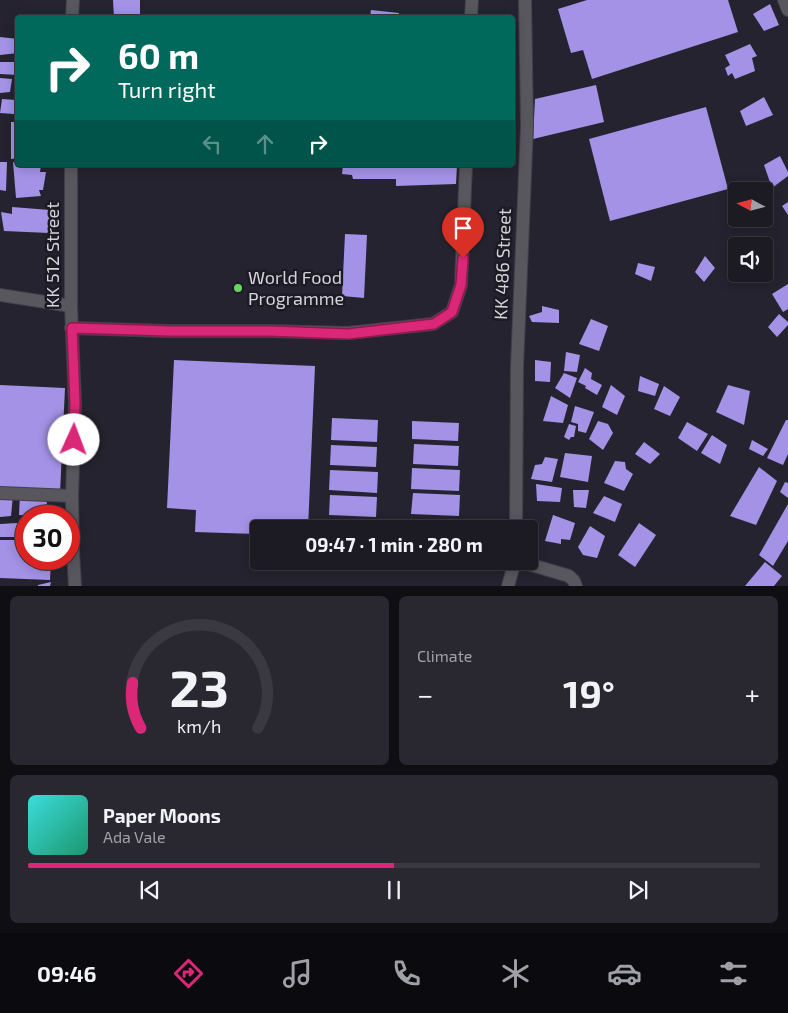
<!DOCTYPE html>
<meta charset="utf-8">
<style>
body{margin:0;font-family:"Exo 2",sans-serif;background:#292730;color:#f1f3f6;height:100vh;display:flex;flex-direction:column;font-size:19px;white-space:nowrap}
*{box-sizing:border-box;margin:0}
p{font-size:16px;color:#a0a1a6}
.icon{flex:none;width:28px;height:28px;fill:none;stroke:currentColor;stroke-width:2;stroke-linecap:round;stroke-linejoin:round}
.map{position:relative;height:586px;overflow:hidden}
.panel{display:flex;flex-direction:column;gap:10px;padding:10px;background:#0f0e13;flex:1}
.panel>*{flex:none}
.guide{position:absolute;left:15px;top:15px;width:500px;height:152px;border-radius:5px;box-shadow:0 2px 12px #0003,0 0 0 1px #3a3841;background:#00695c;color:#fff;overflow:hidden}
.needle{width:32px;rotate:277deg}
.fabs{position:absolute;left:728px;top:182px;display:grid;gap:10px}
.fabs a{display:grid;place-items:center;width:45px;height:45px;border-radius:5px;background:#1c1a23;box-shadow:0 2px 12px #0003,0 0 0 1px #3a3841;font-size:25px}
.speed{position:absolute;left:15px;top:505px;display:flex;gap:10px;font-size:25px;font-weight:700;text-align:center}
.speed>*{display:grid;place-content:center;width:65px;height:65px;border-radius:50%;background:#1c1a23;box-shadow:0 2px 12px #0003,0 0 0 1px #3a3841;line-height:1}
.speed .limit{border:8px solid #d22;background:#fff;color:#111}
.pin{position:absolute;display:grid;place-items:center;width:42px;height:42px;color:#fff;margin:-51px -21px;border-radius:50% 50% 50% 0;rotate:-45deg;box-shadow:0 0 5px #0007}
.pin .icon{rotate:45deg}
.me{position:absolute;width:55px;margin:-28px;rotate:2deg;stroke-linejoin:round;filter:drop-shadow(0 0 4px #0008)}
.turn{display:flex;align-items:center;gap:18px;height:105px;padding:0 20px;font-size:22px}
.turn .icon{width:65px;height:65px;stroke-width:2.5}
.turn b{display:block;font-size:35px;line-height:42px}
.lanes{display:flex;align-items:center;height:48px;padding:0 20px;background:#0003;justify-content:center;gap:25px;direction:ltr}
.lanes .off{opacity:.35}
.big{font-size:38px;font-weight:700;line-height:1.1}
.panel .tile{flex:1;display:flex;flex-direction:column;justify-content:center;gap:8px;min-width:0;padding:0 18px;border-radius:8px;background:#292730}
.panel .dial{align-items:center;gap:0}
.dial svg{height:130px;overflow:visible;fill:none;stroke:#3a3841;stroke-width:7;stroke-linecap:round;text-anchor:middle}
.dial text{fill:#f1f3f6;stroke:none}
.song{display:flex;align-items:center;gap:15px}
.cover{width:60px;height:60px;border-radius:8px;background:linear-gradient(135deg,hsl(180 70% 55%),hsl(160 70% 35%))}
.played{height:5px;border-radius:2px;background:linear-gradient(90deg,#db2777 50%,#3a3841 50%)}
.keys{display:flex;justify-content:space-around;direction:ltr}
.heat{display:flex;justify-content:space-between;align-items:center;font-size:28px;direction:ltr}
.panel .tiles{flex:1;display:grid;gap:10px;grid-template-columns:1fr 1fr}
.tile:last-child{grid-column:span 2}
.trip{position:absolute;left:250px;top:520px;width:288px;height:50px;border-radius:5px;background:#1c1a23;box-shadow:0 2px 12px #0003,0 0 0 1px #3a3841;font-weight:700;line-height:50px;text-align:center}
.menu{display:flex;height:80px;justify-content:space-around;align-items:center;background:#0b0a0e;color:#a0a1a6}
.menu .icon{width:35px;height:35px}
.menu .active{color:#db2777}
.menu b{font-size:22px;color:#f1f3f6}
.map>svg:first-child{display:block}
</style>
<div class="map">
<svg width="788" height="586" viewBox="0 0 788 586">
<rect width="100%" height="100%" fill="#25232f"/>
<g fill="#a492e7">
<path d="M113,0H140V18H114Z"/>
<path d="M587,0H728L738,32L592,79L583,50L571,53L558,9Z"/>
<path d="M770,4L779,25L764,31L753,14Z"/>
<path d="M371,10L399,13L398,18H370Z"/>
<path d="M0,37L18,39V53L0,55Z"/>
<path d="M750,44L757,56L752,58L755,71L735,79L732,73L728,76L725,68L730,65L725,55Z"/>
<path d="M0,62H18V75L0,74Z"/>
<path d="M0,78L12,79L10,92L0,93Z"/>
<path d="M596,85L604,122L533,139L535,99Z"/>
<path d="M764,97L773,115L746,126L740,111Z"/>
<path d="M2,99L16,100L14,114L0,113Z"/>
<path d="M706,107L728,189L610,221L589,139Z"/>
<path d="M11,122H18V158L11,159Z"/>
<path d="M780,156L788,172V176L772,188L764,165Z"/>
<path d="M0,162H7L6,191L0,190Z"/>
<path d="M13,162L18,163V165H41L40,172H46L43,190H39L41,196L16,198Z"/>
<path d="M343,165H457L456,184L396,186V179H353L352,175L342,174Z"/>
<path d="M788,202V215L782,206Z"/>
<path d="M12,207L50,210L49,233L4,231L1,212L12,214Z"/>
<path d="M345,234L367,235L364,298L342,296Z"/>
<path d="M705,256L715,268L704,282L695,272Z"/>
<path d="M638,263L655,267L651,281L635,274Z"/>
<path d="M788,284V309L783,312L772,294Z"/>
<path d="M542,306L559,310V323L532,322L529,316L542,312Z"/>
<path d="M779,314L788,322V325L777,337L768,327Z"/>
<path d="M591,319L608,326L599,351L579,344Z"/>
<path d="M566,352L580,355L577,372L564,371Z"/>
<path d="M174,360L315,366L308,529H259V534L195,532L196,510L167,508Z"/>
<path d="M535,360L551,362L550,382L535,381Z"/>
<path d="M585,368L592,373L591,379L602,385L597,395L585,388L586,386L578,382Z"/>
<path d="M564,373L577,378L570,398L555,388Z"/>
<path d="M640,376L659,384L655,396L638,391Z"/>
<path d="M0,385L65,388L60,493L0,491Z"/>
<path d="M611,385L625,396L617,415L602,407Z"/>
<path d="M728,385L750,391L744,425L716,412Z"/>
<path d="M664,386L680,397L670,416L654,409Z"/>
<path d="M551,396L568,405L563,423L543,421Z"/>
<path d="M575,406L594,412L586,433L578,431V424L571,422Z"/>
<path d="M332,418L378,420L377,442L331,440Z"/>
<path d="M786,420H788V454L783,465L767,458Z"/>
<path d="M412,421L459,423L458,441L412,439Z"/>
<path d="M598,421L608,424L613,433L603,450L589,439Z"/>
<path d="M687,422L708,434L697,451L678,438Z"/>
<path d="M569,424L576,426L574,437H571L569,440L564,437Z"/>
<path d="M712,435L727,445L720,464L701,453Z"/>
<path d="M752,440L768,449L763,456L749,449Z"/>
<path d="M644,442L660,454L650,464L635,454Z"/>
<path d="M414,444L459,446L458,466L413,464Z"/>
<path d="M331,445L377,447L376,467L330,465Z"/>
<path d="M565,453L592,456L588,482L560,477Z"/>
<path d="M545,457L558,459L552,482L531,479L535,465L542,464Z"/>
<path d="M615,461L625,462L626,469L633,474L624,491L604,483Z"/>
<path d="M759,467L777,481L756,525L730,516Z"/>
<path d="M412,468L460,470L459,491L411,489Z"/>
<path d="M330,470L378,472L377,493L329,490Z"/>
<path d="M785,482L788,483V498L780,492Z"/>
<path d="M536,484L562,488L560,502L537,501Z"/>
<path d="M573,490H589L586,508L574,507Z"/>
<path d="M413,493L460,495L459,516L411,514Z"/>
<path d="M0,494L13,495L11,516L0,517Z"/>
<path d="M20,495H46L48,516L19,515Z"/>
<path d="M330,495L377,497L376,517L329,515Z"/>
<path d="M604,496L622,504L615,522L593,513Z"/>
<path d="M788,504V541L773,566L759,555Z"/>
<path d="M553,515L575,523L570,540L561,539V544L545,541Z"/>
<path d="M328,519L376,521V529H328Z"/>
<path d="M410,519L456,521V529H410Z"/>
<path d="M26,521V537L21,536L20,522Z"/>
<path d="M17,523V537H0V524Z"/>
<path d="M639,523L656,535L635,567L618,555Z"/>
<path d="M590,526L605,536L597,558L583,555L578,547Z"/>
<path d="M0,540H26V559H51L50,580L0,578Z"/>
<path d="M765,562L782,576L774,586H745Z"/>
<path d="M51,582L50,586H38V585Z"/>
</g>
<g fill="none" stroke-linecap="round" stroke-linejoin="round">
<g stroke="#413f4a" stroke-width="14">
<g id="minor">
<path d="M784,0L788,10"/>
<path d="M72,18L73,0"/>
<path d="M471,18L472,0"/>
<path d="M71,165V306L75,403L72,496L73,552L75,586"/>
<path d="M0,295L71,306"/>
<path d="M71,328L169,331H270L348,333L433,324L452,312L461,285L466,165"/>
<path d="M0,493L72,496"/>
<path d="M516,529L517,367L527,126L525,0"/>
<path d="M518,561L569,576L574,581L576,586"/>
<path d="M508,586L515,561"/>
</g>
</g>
<use href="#minor" stroke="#58575d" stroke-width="12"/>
</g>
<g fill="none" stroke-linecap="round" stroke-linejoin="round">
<g stroke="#8e194d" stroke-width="12">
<path id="route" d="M74,440L75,402L72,328L169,331H270L348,334L434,324L452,312L461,285L463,258"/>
</g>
<use href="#route" stroke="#db2777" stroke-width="9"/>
</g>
<circle fill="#6ad364" stroke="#1c1a25" stroke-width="2" cx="238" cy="288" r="5"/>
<g text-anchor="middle" stroke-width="5" stroke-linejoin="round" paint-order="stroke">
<g font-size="18" fill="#d4d3da" stroke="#1c1a25">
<text transform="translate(53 255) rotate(-90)" y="6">KK 512 Street</text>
<text transform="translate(503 264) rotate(-88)" y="6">KK 486 Street</text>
</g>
<g font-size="18" fill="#d4d3da" stroke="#1c1a25" text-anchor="start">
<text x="248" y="284">World Food<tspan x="248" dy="21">Programme</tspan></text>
</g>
</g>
</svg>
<div class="fabs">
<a><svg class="needle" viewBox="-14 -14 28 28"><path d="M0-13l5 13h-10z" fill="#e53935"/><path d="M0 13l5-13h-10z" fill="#a0a1a6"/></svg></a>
<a><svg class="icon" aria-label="sound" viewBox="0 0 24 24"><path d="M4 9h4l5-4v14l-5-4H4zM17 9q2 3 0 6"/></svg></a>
</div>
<div class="speed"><div class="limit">30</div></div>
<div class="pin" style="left:463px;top:258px;background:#d93025"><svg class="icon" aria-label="arrive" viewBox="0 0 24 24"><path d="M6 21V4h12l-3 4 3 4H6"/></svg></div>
<svg class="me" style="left:74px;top:440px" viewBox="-20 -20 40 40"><circle r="19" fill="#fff"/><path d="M0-13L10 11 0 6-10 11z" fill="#db2777"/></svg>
<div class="trip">09:47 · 1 min · 280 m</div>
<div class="guide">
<div class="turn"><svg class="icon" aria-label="right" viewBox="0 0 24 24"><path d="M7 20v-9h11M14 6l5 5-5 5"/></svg><div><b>60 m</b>Turn right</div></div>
<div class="lanes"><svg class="icon off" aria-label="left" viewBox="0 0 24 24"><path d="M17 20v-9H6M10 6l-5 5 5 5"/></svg><svg class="icon off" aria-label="ahead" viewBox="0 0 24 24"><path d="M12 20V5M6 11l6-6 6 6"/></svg><svg class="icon" aria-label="right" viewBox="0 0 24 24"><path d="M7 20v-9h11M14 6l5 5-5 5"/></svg></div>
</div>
</div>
<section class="panel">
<div class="tiles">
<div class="tile dial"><svg viewBox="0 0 100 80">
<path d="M14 69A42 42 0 1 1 86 69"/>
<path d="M14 69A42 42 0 0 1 9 41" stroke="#db2777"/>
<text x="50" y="56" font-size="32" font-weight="700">23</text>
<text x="50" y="72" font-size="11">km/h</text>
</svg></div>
<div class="tile"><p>Climate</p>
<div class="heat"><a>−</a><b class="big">19°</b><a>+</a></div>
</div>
<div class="tile">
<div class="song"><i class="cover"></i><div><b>Paper Moons</b><p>Ada Vale</p></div></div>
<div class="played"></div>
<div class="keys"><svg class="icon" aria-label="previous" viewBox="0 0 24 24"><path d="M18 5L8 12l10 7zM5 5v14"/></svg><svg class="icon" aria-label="pause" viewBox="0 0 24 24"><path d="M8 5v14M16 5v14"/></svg><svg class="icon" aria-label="next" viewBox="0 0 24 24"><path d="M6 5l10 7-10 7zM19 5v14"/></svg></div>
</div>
</div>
</section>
<nav class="menu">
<b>09:46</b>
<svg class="icon active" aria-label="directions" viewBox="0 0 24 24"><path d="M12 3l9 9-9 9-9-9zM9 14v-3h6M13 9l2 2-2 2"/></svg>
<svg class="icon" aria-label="music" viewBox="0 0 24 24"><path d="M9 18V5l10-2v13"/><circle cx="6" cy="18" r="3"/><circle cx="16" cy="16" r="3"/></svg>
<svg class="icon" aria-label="phone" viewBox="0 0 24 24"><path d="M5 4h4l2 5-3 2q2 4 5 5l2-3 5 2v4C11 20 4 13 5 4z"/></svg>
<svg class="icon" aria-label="climate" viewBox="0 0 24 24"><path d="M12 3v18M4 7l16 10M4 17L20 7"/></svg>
<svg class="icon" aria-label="car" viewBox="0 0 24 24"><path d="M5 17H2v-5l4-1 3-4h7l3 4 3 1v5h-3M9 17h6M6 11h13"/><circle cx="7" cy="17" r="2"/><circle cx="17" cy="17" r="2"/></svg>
<svg class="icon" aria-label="filters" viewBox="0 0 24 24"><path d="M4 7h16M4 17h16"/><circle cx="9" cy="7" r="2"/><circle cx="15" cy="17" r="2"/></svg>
</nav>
